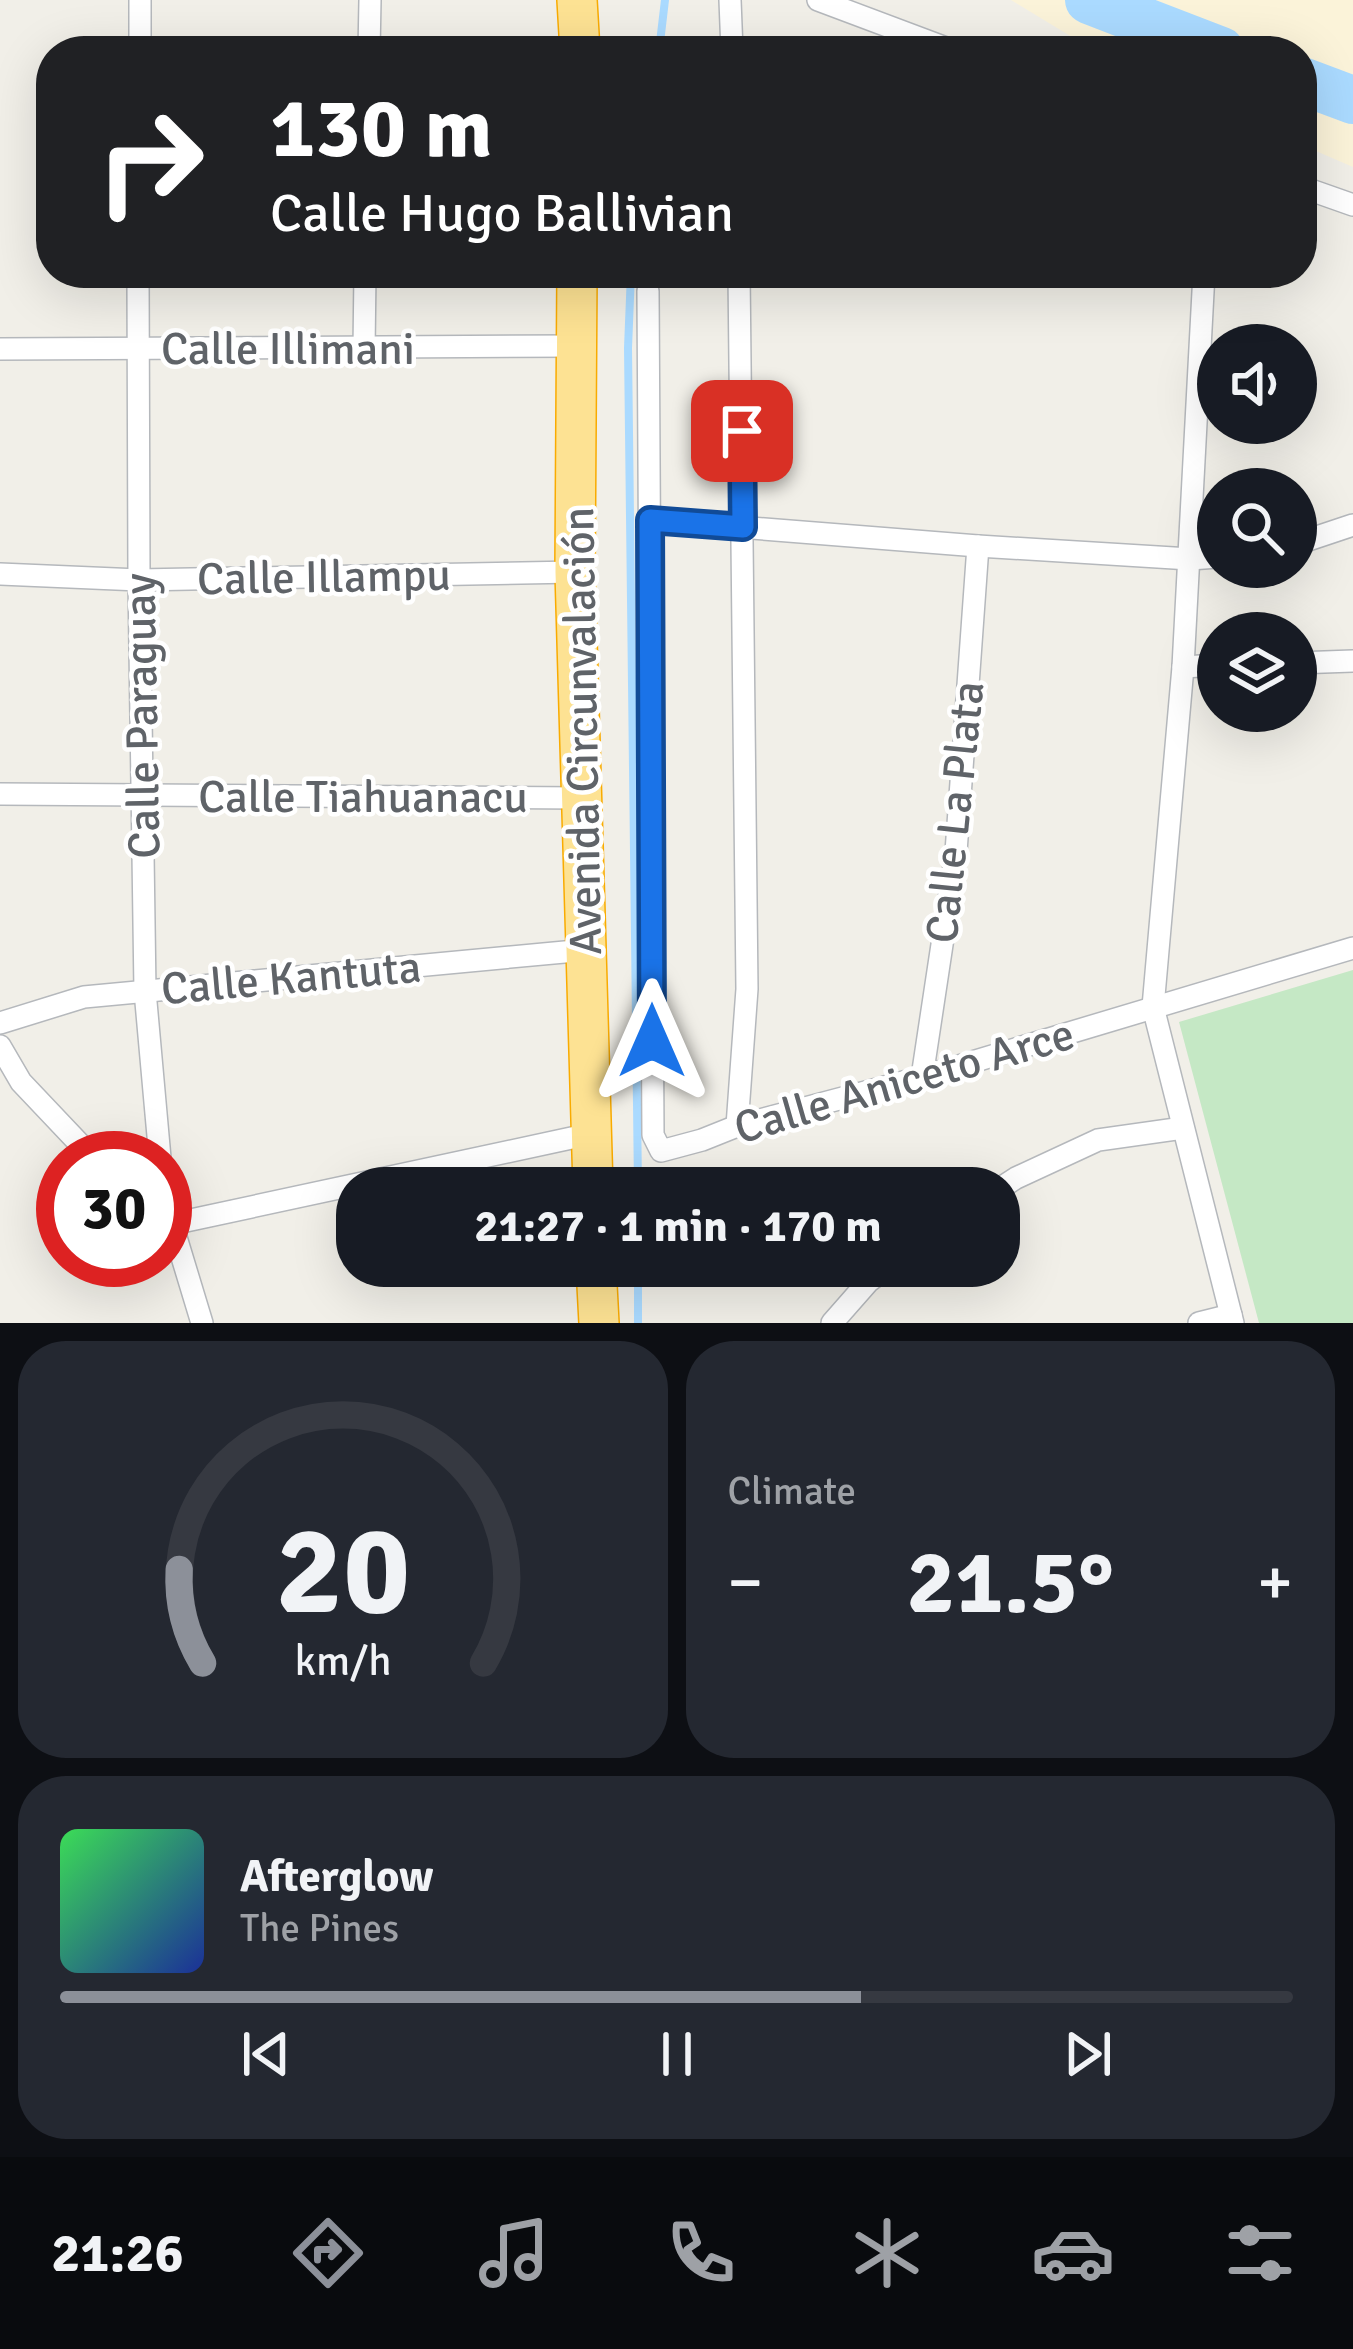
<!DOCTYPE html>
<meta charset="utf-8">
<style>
body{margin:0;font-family:Signika,sans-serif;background:#242831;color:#f1f3f6;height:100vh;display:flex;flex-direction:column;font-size:45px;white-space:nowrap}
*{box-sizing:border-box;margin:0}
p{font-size:39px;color:#9ea1a6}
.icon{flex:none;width:66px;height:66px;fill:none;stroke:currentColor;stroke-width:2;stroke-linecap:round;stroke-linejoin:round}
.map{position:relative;height:1323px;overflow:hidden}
.sheet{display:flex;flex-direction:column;gap:18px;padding:18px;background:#0d0f14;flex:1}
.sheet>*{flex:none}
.hud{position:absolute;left:36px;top:36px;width:1281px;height:252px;border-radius:48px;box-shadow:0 12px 48px #0002;background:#202124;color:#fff;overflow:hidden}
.buttons{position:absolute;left:1197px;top:324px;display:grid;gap:24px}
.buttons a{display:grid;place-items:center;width:120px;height:120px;border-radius:50%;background:#171b24;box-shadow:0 12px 48px #0002;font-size:60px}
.speed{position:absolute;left:36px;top:1131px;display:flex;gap:24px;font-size:60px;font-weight:700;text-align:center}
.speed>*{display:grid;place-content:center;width:156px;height:156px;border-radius:50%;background:#171b24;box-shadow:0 12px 48px #0002;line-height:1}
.speed .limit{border:18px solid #d22;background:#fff;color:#111}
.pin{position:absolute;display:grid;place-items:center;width:102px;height:102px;color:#fff;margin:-51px;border-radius:24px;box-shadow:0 6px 18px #0006}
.me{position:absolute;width:132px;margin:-66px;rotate:0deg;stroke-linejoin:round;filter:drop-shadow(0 0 9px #0008)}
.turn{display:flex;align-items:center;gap:42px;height:252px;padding:0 36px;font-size:54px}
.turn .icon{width:156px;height:156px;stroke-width:2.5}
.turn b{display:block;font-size:84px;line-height:102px}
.big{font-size:90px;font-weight:700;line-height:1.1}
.sheet .tile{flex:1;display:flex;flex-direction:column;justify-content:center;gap:18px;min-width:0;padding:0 42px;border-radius:48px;background:#242831}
.sheet .dial{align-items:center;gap:0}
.dial svg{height:312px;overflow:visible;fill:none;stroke:#363941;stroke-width:7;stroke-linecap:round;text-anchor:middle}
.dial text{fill:#f1f3f6;stroke:none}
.song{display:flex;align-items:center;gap:36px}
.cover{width:144px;height:144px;border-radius:18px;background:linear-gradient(135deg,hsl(130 70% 55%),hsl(230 70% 35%))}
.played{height:12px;border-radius:6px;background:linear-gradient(90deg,#8c9099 65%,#363941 65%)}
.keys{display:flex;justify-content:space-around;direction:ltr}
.heat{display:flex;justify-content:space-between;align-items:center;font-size:66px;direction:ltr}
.sheet .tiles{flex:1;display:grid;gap:18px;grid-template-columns:1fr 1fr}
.tile:last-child{grid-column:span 2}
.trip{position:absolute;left:336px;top:1167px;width:684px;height:120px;border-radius:48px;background:#171b24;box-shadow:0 12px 48px #0002;font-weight:700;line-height:120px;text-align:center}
.dock{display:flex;height:192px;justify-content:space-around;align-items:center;background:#090b0e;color:#9ea1a6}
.dock .icon{width:84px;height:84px}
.dock .current{color:#8c9099}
.dock b{font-size:54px;color:#f1f3f6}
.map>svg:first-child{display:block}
</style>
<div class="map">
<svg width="1353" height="1323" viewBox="0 0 1353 1323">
<rect width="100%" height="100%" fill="#f1efe8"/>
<path fill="#c5e8c5" d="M1353,970V1323H1259L1179,1022Z"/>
<path fill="#fbf3d9" d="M1011,0H1353V167L1302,145V51H1095Z"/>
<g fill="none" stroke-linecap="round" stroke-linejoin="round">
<g stroke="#aadaff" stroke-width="8">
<path d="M659,51L665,0"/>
<path d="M631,273L628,348L638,1188"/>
<path d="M638,1323V1266"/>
</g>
<g stroke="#aadaff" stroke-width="48">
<path d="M1089,0L1221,51"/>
<path d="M1302,81L1353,100"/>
</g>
</g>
<rect fill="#cccac5" stroke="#d6d1c6" stroke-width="3" x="44" y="120" width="7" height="27"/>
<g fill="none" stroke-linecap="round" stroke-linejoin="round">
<g stroke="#b5b8bc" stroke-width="24">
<g id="street">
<path d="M730,0L732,51"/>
<path d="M818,0L954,51"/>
<path d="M140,51V0"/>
<path d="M369,51L370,0"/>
<path d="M1302,187L1353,205"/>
<path d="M138,273L139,580L145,991L160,1158"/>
<path d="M1204,273L1183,667L1153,1007L1233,1323"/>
<path d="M648,291L653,1135L661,1151L702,1140L737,1126L922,1077L1353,948"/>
<path d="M0,349L576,346"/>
<path d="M364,349L365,273"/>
<path d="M650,520L978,546L1190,559L1218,557"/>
<path d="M1296,544L1353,525"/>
<path d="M0,574L139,580L575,572"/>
<path d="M1296,663L1353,661"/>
<path d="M1183,667L1218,665"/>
<path d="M0,794L581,798"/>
<path d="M0,1023L84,997L586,950"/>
<path d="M0,1046L21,1082L93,1158"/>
<path d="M922,1077L956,852L978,546"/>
<path d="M737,1126L747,989L739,273"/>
<path d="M165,1185L172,1224L202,1323"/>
<path d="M999,1189L1016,1178L1098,1140L1183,1128"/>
<path d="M172,1224L590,1134"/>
<path d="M832,1323L868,1282L889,1266"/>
<path d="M1199,1323L1231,1315"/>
</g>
</g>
<g stroke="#f9ab00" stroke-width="42">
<g id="highway">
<path d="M577,0L580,51"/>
<path d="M577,273L575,572L593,1188"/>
<path d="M596,1266L599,1323"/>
</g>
</g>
<use href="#street" stroke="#fff" stroke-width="21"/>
<use href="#highway" stroke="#fde293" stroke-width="39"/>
</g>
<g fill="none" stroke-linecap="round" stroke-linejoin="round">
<g stroke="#114b97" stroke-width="30">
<path id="route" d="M652,1041L650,520L743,527L742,431"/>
</g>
<use href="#route" stroke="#1a73e8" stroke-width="21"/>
</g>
<g text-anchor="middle" stroke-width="9" stroke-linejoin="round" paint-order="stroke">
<g font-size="45" fill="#5f6368" stroke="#fff">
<text x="288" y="364">Calle Illimani</text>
<text transform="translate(324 576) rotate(-1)" y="16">Calle Illampu</text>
<text transform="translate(141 716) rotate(-91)" y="16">Calle Paraguay</text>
<text transform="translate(581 731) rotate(-91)" y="16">Avenida Circunvalación</text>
<text x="363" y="812">Calle Tiahuanacu</text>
<text transform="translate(954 812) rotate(-84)" y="16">Calle La Plata</text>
<text transform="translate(291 977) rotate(-5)" y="16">Calle Kantuta</text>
<text transform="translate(904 1080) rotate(-16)" y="16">Calle Aniceto Arce</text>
</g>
</g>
</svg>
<div class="buttons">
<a><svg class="icon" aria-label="sound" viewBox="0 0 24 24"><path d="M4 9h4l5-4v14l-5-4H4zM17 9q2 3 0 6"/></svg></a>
<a><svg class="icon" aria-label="search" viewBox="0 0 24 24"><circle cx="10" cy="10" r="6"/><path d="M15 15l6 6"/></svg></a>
<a><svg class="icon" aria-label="layers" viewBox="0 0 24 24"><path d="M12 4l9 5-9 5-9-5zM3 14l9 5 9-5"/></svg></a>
</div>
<div class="speed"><div class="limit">30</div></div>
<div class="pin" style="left:742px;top:431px;background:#d93025"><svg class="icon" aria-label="arrive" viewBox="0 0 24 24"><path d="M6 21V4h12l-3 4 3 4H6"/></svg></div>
<svg class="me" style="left:652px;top:1041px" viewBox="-20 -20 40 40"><path d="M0-17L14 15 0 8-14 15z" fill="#1a73e8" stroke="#fff" stroke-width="4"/></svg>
<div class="trip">21:27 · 1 min · 170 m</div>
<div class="hud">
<div class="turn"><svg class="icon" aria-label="right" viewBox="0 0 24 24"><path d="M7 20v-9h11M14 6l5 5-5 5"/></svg><div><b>130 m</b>Calle Hugo Ballivian</div></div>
</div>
</div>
<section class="sheet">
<div class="tiles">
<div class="tile dial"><svg viewBox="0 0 100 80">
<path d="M14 69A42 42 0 1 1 86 69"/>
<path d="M14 69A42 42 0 0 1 8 45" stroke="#8c9099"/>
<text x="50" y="56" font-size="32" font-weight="700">20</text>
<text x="50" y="72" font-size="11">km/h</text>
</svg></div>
<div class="tile"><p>Climate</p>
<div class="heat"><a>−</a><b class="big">21.5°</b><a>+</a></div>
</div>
<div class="tile">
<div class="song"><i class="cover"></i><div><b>Afterglow</b><p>The Pines</p></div></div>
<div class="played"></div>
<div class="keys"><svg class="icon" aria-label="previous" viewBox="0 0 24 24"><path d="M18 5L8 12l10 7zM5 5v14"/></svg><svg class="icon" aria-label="pause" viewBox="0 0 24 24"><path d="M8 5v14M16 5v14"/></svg><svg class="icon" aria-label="next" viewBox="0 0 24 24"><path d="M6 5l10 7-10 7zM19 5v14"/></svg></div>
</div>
</div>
</section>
<nav class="dock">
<b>21:26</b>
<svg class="icon current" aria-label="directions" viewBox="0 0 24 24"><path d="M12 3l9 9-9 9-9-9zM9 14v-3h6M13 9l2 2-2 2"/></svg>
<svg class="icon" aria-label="music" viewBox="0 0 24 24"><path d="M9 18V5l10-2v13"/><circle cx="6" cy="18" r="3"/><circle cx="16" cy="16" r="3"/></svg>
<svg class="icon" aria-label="phone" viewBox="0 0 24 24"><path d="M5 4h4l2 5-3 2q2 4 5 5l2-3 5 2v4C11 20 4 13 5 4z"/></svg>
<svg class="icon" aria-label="climate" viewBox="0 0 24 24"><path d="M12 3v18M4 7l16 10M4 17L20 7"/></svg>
<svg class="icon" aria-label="car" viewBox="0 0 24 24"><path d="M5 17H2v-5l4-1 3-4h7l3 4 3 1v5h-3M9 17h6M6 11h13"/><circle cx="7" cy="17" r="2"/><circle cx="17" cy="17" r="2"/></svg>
<svg class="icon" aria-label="filters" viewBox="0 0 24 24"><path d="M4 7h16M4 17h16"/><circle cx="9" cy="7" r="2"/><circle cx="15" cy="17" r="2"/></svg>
</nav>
